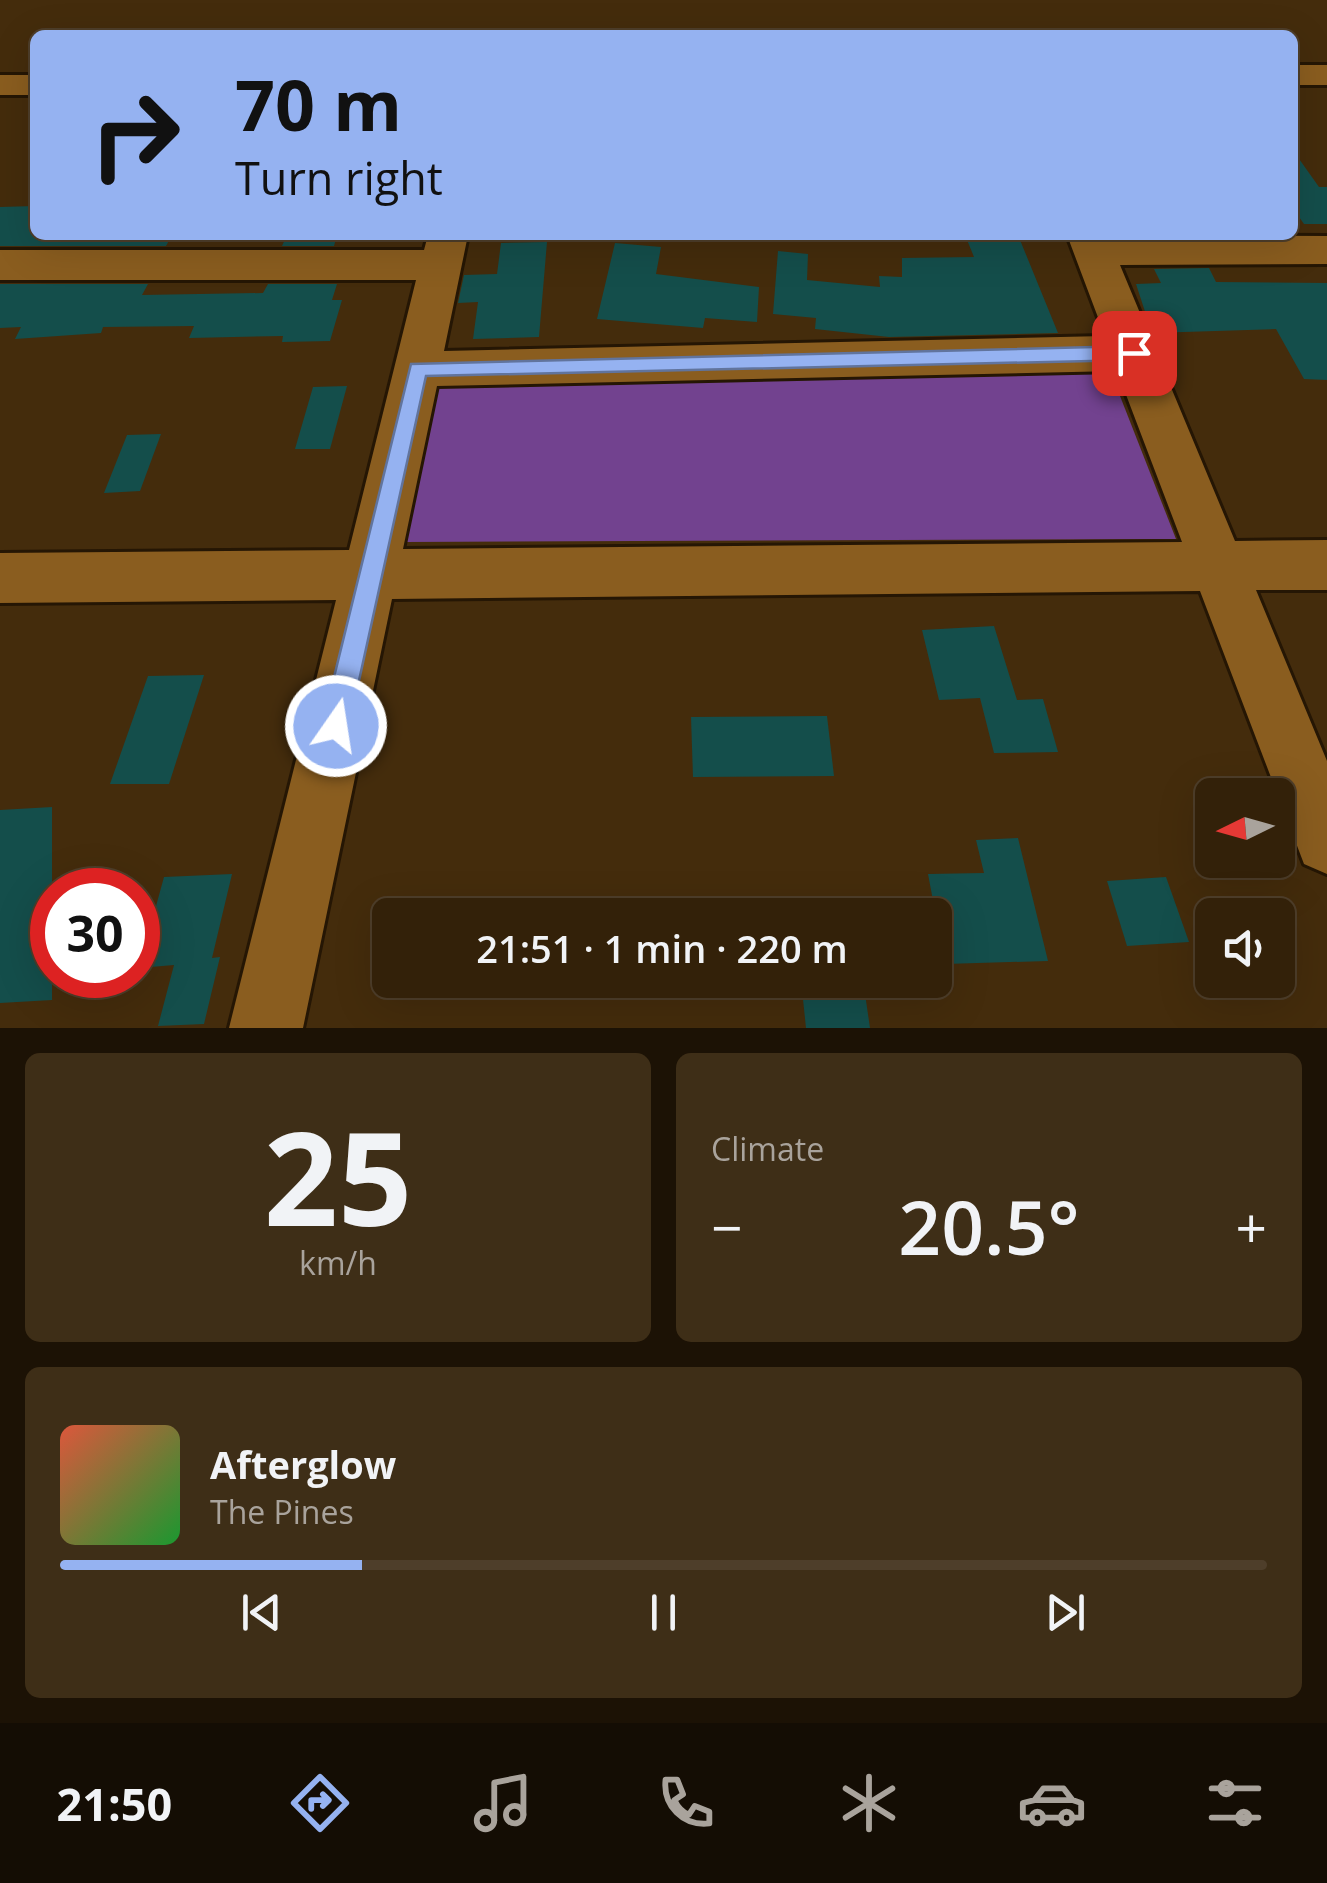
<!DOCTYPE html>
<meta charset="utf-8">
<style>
body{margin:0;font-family:"Open Sans",sans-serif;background:#3e2e17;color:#f1f3f6;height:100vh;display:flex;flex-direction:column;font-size:38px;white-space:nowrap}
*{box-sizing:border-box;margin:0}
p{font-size:32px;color:#a9a39c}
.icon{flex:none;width:55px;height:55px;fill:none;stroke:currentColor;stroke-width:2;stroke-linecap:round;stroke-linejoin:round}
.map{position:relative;height:1028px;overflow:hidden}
.side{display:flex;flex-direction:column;gap:25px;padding:25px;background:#1c1205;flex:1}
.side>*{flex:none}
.banner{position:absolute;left:30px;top:30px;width:1268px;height:210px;border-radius:15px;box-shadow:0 10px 40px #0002,0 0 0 2px #4e3e2a;background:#95b2f1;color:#111;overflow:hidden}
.needle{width:65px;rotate:265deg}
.buttons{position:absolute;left:1195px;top:778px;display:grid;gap:20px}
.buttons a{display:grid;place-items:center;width:100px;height:100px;border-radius:15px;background:#332109;box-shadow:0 10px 40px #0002,0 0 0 2px #4e3e2a;font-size:50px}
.speed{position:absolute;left:30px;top:868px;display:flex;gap:20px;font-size:50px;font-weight:700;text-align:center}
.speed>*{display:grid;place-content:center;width:130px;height:130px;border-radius:50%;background:#332109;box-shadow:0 10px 40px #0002,0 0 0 2px #4e3e2a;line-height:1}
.speed .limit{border:15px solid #d22;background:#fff;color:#111}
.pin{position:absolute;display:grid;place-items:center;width:85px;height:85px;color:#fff;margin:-42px;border-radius:20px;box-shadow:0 5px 15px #0006}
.me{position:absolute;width:110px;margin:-55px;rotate:13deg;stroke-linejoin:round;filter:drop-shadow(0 0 8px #0008)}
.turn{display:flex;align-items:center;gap:35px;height:210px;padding:0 40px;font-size:45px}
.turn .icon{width:130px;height:130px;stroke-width:2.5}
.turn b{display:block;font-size:70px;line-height:85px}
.big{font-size:75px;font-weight:600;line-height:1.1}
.side .tile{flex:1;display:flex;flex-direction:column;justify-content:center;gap:15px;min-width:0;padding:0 35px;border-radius:15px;background:#3e2e17}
.side .dial{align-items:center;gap:0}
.dial b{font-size:130px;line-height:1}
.song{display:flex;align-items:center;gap:30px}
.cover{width:120px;height:120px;border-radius:15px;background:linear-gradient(135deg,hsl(10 70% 55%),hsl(130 70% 35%))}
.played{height:10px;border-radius:5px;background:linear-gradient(90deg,#95b2f1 25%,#4e3e2a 25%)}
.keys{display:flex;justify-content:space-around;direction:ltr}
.heat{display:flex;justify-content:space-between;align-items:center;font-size:55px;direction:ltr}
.side .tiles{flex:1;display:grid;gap:25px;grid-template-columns:1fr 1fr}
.tile:last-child{grid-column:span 2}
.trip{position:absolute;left:372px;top:898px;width:580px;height:100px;border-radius:15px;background:#332109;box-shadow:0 10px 40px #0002,0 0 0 2px #4e3e2a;font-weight:600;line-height:100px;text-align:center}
.tabs{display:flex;height:160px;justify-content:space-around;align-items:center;background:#140d04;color:#a9a39c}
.tabs .icon{width:70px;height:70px}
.tabs .current{color:#95b2f1}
.tabs b{font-size:45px;color:#f1f3f6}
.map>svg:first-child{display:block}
</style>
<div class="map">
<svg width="1327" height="1028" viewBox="0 0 1327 1028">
<rect width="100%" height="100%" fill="#442c0c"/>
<path fill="#72428f" d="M1111,373L1176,539L404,542L434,387Z"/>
<g fill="#144e4b">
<path d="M1292,149L1319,187H1327V224H1304L1292,207Z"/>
<path d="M35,206V235H172L166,246H0V207Z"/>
<path d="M287,235H337L334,246H282Z"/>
<path d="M965,235H1018L1058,333L889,337L815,329L816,318L773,314L778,251L808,254L807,280L880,287L879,276L902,277V258L974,257Z"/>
<path d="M547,242L539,337L473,339L478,302L458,303L464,275L497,274L501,243Z"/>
<path d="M615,243L661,247L656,274L759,287L757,322L705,318L703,328L597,319Z"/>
<path d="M1209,268L1216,282L1327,283V380L1304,379L1276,329L1152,333L1136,284L1161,283L1154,269Z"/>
<path d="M0,284H148L142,295L263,293L268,284H337L332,300H342L330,341L282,342L283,336L189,338L194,326L103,327L101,333L15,339L21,327L0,328Z"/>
<path d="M347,386L330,449H295L313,387Z"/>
<path d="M161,434L140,491L104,493L127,435Z"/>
<path d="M994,626L1017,700L1043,699L1058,752L994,753L980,698L939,700L922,630Z"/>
<path d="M204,675L169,784H110L148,676Z"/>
<path d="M827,716L834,776L693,777L691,717Z"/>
<path d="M52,807V1000L0,1003V810Z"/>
<path d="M1018,838L1048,961L945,964L928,874L984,873L976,840Z"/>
<path d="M232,874L212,958L220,957L204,1024L158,1026L174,965L139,968L164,877Z"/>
<path d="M1166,877L1189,942L1127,946L1107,881Z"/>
<path d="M801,980H863L870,1028H806Z"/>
</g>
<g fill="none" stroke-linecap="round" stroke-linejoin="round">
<g stroke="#251604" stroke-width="6">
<g id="minor">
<rect x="1292" y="65" width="35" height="20"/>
<rect x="0" y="75" width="35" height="20"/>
<path d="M428,235H468L444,351L1105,336L1067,235L1327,236V264L1120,265L1235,541L1327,540V590H1256L1327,761V874L1304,864L1200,591L392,599L303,1028H229L336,600L0,603V553L349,550L416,280H0V250H424ZM1117,371L1182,542L403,549L437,386Z"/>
</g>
</g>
<use href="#minor" fill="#8a5d1f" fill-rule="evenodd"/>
</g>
<path fill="#95b2f1" stroke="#61749d" stroke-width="2.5" d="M1134,346L1144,353L1134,360L426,376L349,726L345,735L336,739L326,735L322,726L411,364Z"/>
</svg>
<div class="buttons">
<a><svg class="needle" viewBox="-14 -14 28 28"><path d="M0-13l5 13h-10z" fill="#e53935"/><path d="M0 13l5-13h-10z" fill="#a9a39c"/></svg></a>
<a><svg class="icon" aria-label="sound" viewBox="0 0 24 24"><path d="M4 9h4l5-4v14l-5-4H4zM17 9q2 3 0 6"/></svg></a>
</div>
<div class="speed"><div class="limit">30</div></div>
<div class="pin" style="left:1134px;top:353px;background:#d93025"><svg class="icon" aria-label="arrive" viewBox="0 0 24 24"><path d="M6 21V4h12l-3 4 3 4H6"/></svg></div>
<svg class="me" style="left:336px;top:726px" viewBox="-20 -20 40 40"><circle r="17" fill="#95b2f1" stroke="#fff" stroke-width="3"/><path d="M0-11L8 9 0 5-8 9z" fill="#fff"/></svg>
<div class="trip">21:51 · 1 min · 220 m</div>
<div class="banner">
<div class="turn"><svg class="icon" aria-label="right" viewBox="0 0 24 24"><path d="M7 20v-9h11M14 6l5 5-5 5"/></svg><div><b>70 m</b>Turn right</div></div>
</div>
</div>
<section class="side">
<div class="tiles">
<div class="tile dial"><b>25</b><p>km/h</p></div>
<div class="tile"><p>Climate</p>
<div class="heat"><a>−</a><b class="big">20.5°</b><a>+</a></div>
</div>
<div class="tile">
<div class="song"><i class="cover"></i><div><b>Afterglow</b><p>The Pines</p></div></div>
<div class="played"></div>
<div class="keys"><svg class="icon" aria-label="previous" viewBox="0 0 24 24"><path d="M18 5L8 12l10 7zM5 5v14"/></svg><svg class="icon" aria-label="pause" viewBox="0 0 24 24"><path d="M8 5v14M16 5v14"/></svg><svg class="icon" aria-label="next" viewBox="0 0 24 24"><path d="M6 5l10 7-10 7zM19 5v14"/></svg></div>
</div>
</div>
</section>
<nav class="tabs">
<b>21:50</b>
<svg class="icon current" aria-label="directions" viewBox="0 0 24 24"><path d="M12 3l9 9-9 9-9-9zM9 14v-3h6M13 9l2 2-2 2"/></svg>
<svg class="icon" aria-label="music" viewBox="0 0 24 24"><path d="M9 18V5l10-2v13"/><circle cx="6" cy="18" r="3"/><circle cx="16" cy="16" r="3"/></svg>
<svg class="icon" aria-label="phone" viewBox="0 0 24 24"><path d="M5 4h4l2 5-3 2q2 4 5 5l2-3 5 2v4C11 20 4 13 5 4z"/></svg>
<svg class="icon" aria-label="climate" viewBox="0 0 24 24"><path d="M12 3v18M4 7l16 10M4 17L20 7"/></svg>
<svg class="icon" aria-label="car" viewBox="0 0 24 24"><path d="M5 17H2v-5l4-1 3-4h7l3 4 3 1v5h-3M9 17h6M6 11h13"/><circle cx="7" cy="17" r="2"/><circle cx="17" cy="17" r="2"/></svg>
<svg class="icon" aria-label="filters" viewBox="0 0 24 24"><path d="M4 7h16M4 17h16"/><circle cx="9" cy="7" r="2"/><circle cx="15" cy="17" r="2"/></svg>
</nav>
